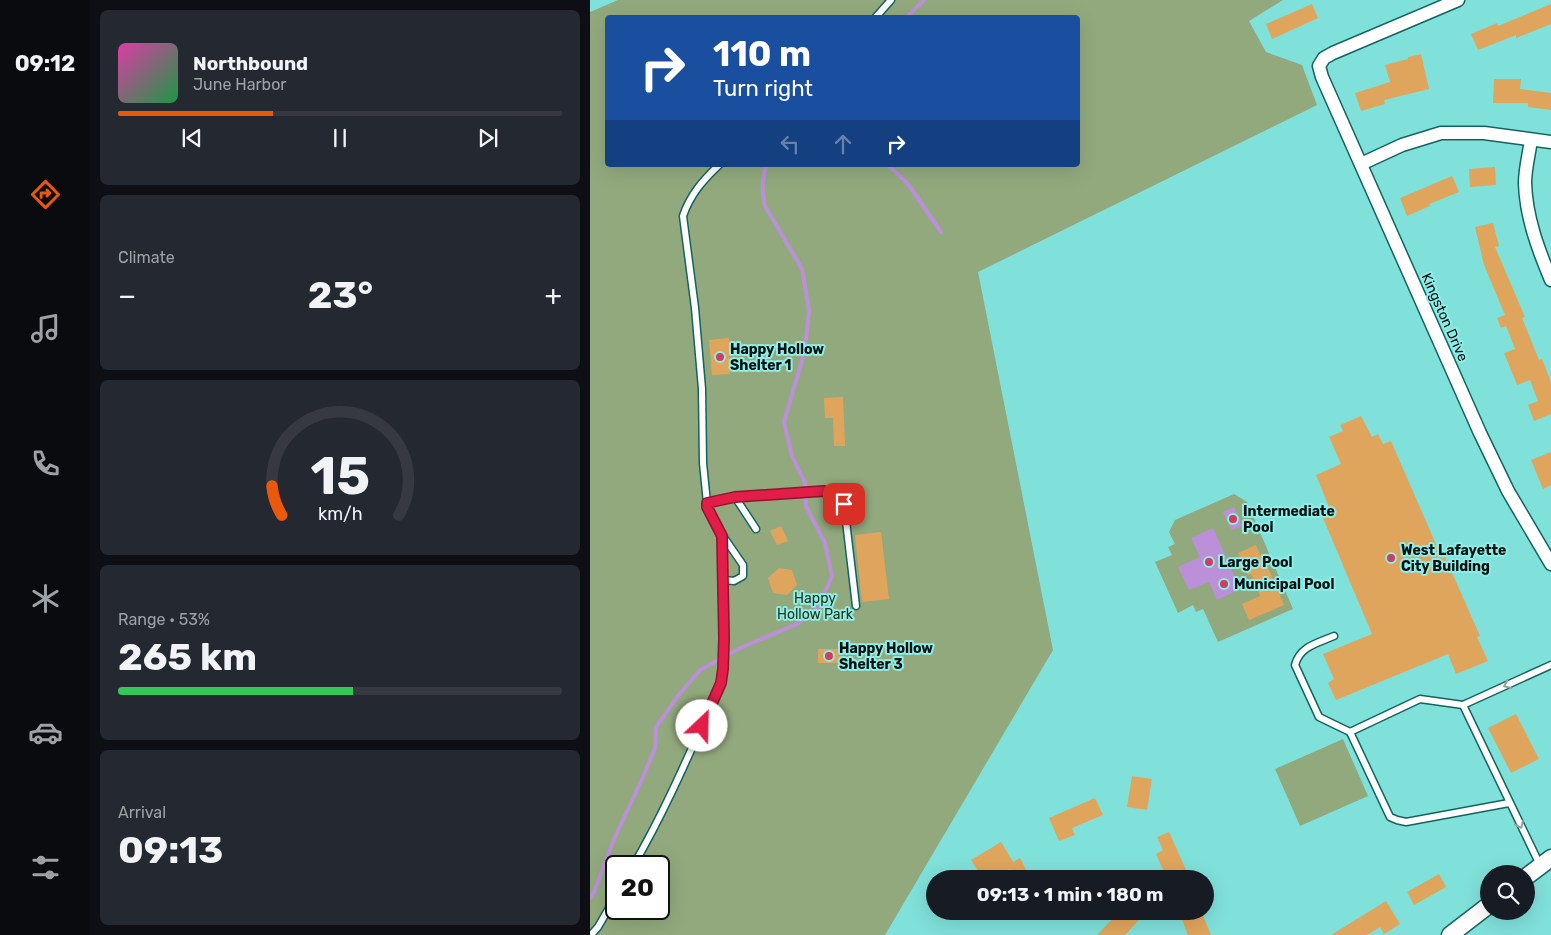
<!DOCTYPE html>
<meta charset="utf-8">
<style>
body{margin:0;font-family:Rubik,sans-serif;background:#242831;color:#f1f3f6;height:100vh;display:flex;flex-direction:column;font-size:19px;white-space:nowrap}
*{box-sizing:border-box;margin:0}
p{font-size:16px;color:#9ea1a6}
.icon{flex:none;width:28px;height:28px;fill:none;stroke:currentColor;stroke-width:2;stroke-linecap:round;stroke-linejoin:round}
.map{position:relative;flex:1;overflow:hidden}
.panel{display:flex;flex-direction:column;gap:10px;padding:10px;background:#0d0f14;width:500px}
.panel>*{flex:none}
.banner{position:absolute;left:15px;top:15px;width:475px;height:152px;border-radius:5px;box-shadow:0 5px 20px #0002;background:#1a4fa0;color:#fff;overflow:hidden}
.tools{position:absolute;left:890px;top:865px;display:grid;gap:10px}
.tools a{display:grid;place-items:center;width:55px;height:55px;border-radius:50%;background:#171b24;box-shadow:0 5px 20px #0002;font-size:25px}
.speed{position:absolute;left:15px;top:855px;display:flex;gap:10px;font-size:25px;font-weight:700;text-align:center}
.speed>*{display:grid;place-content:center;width:65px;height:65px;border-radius:50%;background:#171b24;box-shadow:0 5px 20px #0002;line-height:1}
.speed .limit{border:2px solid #111;border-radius:8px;background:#fff;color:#111}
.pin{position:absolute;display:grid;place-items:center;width:42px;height:42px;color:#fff;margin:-21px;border-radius:10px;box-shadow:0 2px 8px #0006}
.me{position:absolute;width:55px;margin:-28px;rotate:24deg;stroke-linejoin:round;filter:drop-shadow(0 0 4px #0008)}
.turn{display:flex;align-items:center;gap:18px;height:105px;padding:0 25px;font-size:22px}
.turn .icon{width:65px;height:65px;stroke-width:2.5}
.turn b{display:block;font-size:35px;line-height:42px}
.lanes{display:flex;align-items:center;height:48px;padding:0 25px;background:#0003;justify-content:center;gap:25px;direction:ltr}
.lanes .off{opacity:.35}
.big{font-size:38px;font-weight:700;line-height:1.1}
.panel .tile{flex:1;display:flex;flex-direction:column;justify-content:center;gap:8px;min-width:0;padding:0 18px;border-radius:8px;background:#242831}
.panel .dial{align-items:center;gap:0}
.dial svg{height:130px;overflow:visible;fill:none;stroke:#363941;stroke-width:7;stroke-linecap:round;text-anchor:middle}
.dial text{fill:#f1f3f6;stroke:none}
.song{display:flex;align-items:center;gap:15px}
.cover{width:60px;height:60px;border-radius:8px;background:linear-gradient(135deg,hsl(320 70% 55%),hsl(140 70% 35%))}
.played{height:5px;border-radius:2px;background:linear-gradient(90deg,#ea580c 35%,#363941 35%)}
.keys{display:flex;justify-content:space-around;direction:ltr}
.heat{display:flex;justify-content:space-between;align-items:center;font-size:28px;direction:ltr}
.charge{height:8px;border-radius:4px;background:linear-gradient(90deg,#34c759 53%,#363941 0)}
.trip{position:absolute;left:336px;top:870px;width:288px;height:50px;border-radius:25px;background:#171b24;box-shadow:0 5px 20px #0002;font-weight:700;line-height:50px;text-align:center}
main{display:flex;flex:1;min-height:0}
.dock{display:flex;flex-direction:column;width:90px;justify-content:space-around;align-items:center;background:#090b0e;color:#9ea1a6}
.dock .icon{width:35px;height:35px}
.dock .current{color:#ea580c}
.dock b{font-size:22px;color:#f1f3f6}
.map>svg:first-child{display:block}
</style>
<main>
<nav class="dock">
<b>09:12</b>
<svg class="icon current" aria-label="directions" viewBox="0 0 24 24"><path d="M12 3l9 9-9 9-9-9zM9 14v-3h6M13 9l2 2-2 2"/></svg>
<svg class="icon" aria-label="music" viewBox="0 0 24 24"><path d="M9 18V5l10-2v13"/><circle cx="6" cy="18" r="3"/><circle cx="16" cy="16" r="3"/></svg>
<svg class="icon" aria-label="phone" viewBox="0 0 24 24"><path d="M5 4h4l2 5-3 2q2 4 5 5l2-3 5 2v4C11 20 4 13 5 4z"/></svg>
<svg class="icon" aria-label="climate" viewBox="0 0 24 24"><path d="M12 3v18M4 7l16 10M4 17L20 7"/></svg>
<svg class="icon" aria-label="car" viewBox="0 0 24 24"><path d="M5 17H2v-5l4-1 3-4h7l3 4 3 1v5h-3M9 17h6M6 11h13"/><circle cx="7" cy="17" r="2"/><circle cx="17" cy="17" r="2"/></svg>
<svg class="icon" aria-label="filters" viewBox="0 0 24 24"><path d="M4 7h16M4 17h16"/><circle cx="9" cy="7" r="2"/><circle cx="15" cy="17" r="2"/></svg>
</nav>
<section class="panel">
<div class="tile">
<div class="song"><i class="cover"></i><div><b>Northbound</b><p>June Harbor</p></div></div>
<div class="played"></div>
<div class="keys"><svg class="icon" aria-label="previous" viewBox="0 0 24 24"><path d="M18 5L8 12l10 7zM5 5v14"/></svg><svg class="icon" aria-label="pause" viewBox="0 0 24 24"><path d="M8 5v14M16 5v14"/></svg><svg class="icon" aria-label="next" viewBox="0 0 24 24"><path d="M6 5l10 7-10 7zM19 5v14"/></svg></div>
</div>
<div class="tile"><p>Climate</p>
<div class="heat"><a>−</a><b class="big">23°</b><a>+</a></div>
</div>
<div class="tile dial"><svg viewBox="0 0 100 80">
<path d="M14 69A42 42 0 1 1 86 69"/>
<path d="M14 69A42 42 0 0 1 8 51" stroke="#ea580c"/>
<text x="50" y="56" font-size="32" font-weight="700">15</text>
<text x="50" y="72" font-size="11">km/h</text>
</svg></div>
<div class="tile"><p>Range · 53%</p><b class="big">265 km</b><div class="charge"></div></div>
<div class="tile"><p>Arrival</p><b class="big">09:13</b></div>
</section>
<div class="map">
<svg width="961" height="935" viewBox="0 0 961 935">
<rect width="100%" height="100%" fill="#80e0da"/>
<g fill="#92a97d" fill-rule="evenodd">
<path d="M28,0H693L659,21L676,52L712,65L727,105L388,272L463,650L295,935H0V12ZM18,18H488V165H18ZM26,866H69V909H26Z"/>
<path d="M644,494L657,502L703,609L628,642L613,609L606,612L603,605L588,613L565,562L582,555L578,547L585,544L579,532L585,520Z"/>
<path d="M753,739L778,796L710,826L685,769Z"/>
</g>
<g fill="#bb90d9">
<path d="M644,507L652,526L642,530L633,512Z"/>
<path d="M623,528L650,589L627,600L619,582L599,590L588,567L610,557L601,538Z"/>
</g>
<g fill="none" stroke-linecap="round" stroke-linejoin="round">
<g stroke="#bb90d9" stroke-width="4">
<path d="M316,18L334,0"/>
<path d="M298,165L318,184L351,232"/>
<path d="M0,898L5,890L24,839L53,777L65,748L66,727L88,696L110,670L150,648L207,624L228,608L242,576L235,543L216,506L215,483L202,456L194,422L215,350L219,310L212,269L175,206C171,192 172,179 176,165"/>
</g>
</g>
<g fill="#e0a55d">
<path d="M722,4L728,18L682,39L676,24Z"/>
<path d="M961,4V24L926,38V35L888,50L881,34L907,23L908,26Z"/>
<path d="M831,54L839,89L794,100L795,104L771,111L765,93L800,82L795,65L818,59V57Z"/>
<path d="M904,79H931L930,89L961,93V110L938,107V103H903Z"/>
<path d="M905,167L906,185L880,187L879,169Z"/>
<path d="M862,176L869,192L839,204L840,206L817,216L810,198Z"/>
<path d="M903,223L909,246L905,247L935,317L932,318L949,360L952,359L961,382V414L944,421L938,405L948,401L940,380L927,385L914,353L925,349L916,326L911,328L907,318L915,315L894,265L885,227Z"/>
<path d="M139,338L140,374L122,375L119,340Z"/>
<path d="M253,397L255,446H244L243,418H235L234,398Z"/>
<path d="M771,416L782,437L788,434L793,444L801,441L852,558L855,557L890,636L887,637L898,661L866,674L858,654L746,700L738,683L744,679L733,654L782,634L730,511L739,507L726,475L751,464L739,437L753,431L750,425Z"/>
<path d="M961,452V485L953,489L941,460Z"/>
<path d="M191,526L198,541L187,545L180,531Z"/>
<path d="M291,532L299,599L272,602L265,535Z"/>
<path d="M666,545L670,555L672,554L694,605L659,620L652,604L670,596L661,574L658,575L648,553Z"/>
<path d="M189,568L202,570L207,585L197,595L183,593L178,578Z"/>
<path d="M228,649H249L250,663H228Z"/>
<path d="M926,714L949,759L921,773L898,728Z"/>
<path d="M542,776L562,779L557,810L537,807Z"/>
<path d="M505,798L513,815L482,828L485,835L469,841L459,818Z"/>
<path d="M579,832L597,872L582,879H577L566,854L573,850L567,837Z"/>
<path d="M411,842L423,862L430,858L441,879H425L420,869L403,879H393L381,860Z"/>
<path d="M849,874L856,887L824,905L817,892Z"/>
<path d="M796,901L810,924L794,934L790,927L777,935H741Z"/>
<path d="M530,911H557L535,935H507Z"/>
<path d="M598,911H611L621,935H598L590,915Z"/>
</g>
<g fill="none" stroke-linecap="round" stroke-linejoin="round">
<g stroke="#126460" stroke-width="9">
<g id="service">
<path d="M285,18L301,0"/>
<path d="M145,497L234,491C244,493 248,495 254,504L266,606"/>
<path d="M117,503L145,497L166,529"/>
<path d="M133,536L153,565V576L144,581L134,580"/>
<path d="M744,636C728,643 710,646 705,665L729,717L760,732"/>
<path d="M873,705L830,699L760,732L800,817L807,820L816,822L919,803"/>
<path d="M950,865L873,705L961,665"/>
<path d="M43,866C77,808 103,745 131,683L133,669L132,536L117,507V503L113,463L112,389L105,308L93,216C100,195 113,180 129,165"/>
<path d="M1,935L8,927L26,896"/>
</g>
</g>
<g stroke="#126460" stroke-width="15">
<g id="minor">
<path d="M868,0L743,53L734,58L729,66L732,77L890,433L918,491L961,564"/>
<path d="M941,140C939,154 935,169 935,183C936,217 948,249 961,280"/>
<path d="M771,164L812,145L851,133H894L961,142"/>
</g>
</g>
<g stroke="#126460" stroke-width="19">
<g id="tertiary">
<path d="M936,877L961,858"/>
<path d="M860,935L899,905"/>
</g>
</g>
<use href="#service" stroke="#fff" stroke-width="6"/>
<use href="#minor" stroke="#fff" stroke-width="12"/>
<use href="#tertiary" stroke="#fff" stroke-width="16"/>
</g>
<defs><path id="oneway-chevron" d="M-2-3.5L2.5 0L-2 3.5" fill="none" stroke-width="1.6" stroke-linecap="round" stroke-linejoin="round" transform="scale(1.25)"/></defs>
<g stroke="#999f9f">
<use href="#oneway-chevron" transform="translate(917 685) rotate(155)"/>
<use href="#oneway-chevron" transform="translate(930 825) rotate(65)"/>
</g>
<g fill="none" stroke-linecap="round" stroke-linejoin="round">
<g stroke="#92132f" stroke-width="12">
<path id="route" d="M112,726L131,683L133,669L134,638L132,536L117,507V503L145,497L234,491C243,493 248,495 254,504"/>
</g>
<use href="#route" stroke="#e11d48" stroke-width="9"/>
</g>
<g fill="#cd3e60" stroke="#8dede7" stroke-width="2">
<circle cx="130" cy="357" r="5"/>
<circle cx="643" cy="519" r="5"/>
<circle cx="801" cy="558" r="5"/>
<circle cx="619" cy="562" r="5"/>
<circle cx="634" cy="584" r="5"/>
<circle cx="239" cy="656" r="5"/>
</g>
<g text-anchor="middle" stroke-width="4" stroke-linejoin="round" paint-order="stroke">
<g font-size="14" fill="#00100f" stroke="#8dede7">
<text transform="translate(855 317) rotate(66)" y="5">Kingston Drive</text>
</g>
<g font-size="14" font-weight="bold" fill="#00100f" stroke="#8dede7" text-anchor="start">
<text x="140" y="354">Happy Hollow<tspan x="140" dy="16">Shelter 1</tspan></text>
<text x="653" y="516">Intermediate<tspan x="653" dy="16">Pool</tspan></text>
<text x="811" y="555">West Lafayette<tspan x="811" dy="16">City Building</tspan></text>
<text x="629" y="567">Large Pool</text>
<text x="644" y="589">Municipal Pool</text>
<text x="249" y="653">Happy Hollow<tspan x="249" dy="16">Shelter 3</tspan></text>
</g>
<g font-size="14" fill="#233212" stroke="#8dede7">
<text x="225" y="603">Happy<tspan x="225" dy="16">Hollow Park</tspan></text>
</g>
</g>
</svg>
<div class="tools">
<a><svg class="icon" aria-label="search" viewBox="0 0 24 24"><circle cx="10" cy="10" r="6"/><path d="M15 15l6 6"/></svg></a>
</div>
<div class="speed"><div class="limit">20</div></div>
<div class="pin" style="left:254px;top:504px;background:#d93025"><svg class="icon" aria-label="arrive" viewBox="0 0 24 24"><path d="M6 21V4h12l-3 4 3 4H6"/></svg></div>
<svg class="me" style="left:112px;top:726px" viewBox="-20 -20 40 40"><circle r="19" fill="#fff"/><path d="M0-13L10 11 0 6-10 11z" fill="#e11d48"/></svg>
<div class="trip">09:13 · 1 min · 180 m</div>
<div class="banner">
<div class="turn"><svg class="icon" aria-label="right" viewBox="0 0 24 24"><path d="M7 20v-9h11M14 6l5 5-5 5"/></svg><div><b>110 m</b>Turn right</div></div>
<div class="lanes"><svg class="icon off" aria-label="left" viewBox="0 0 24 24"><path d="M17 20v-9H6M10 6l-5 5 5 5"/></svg><svg class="icon off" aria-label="ahead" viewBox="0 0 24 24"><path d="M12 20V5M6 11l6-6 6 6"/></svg><svg class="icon" aria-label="right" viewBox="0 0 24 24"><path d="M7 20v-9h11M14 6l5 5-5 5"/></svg></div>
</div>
</div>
</main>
